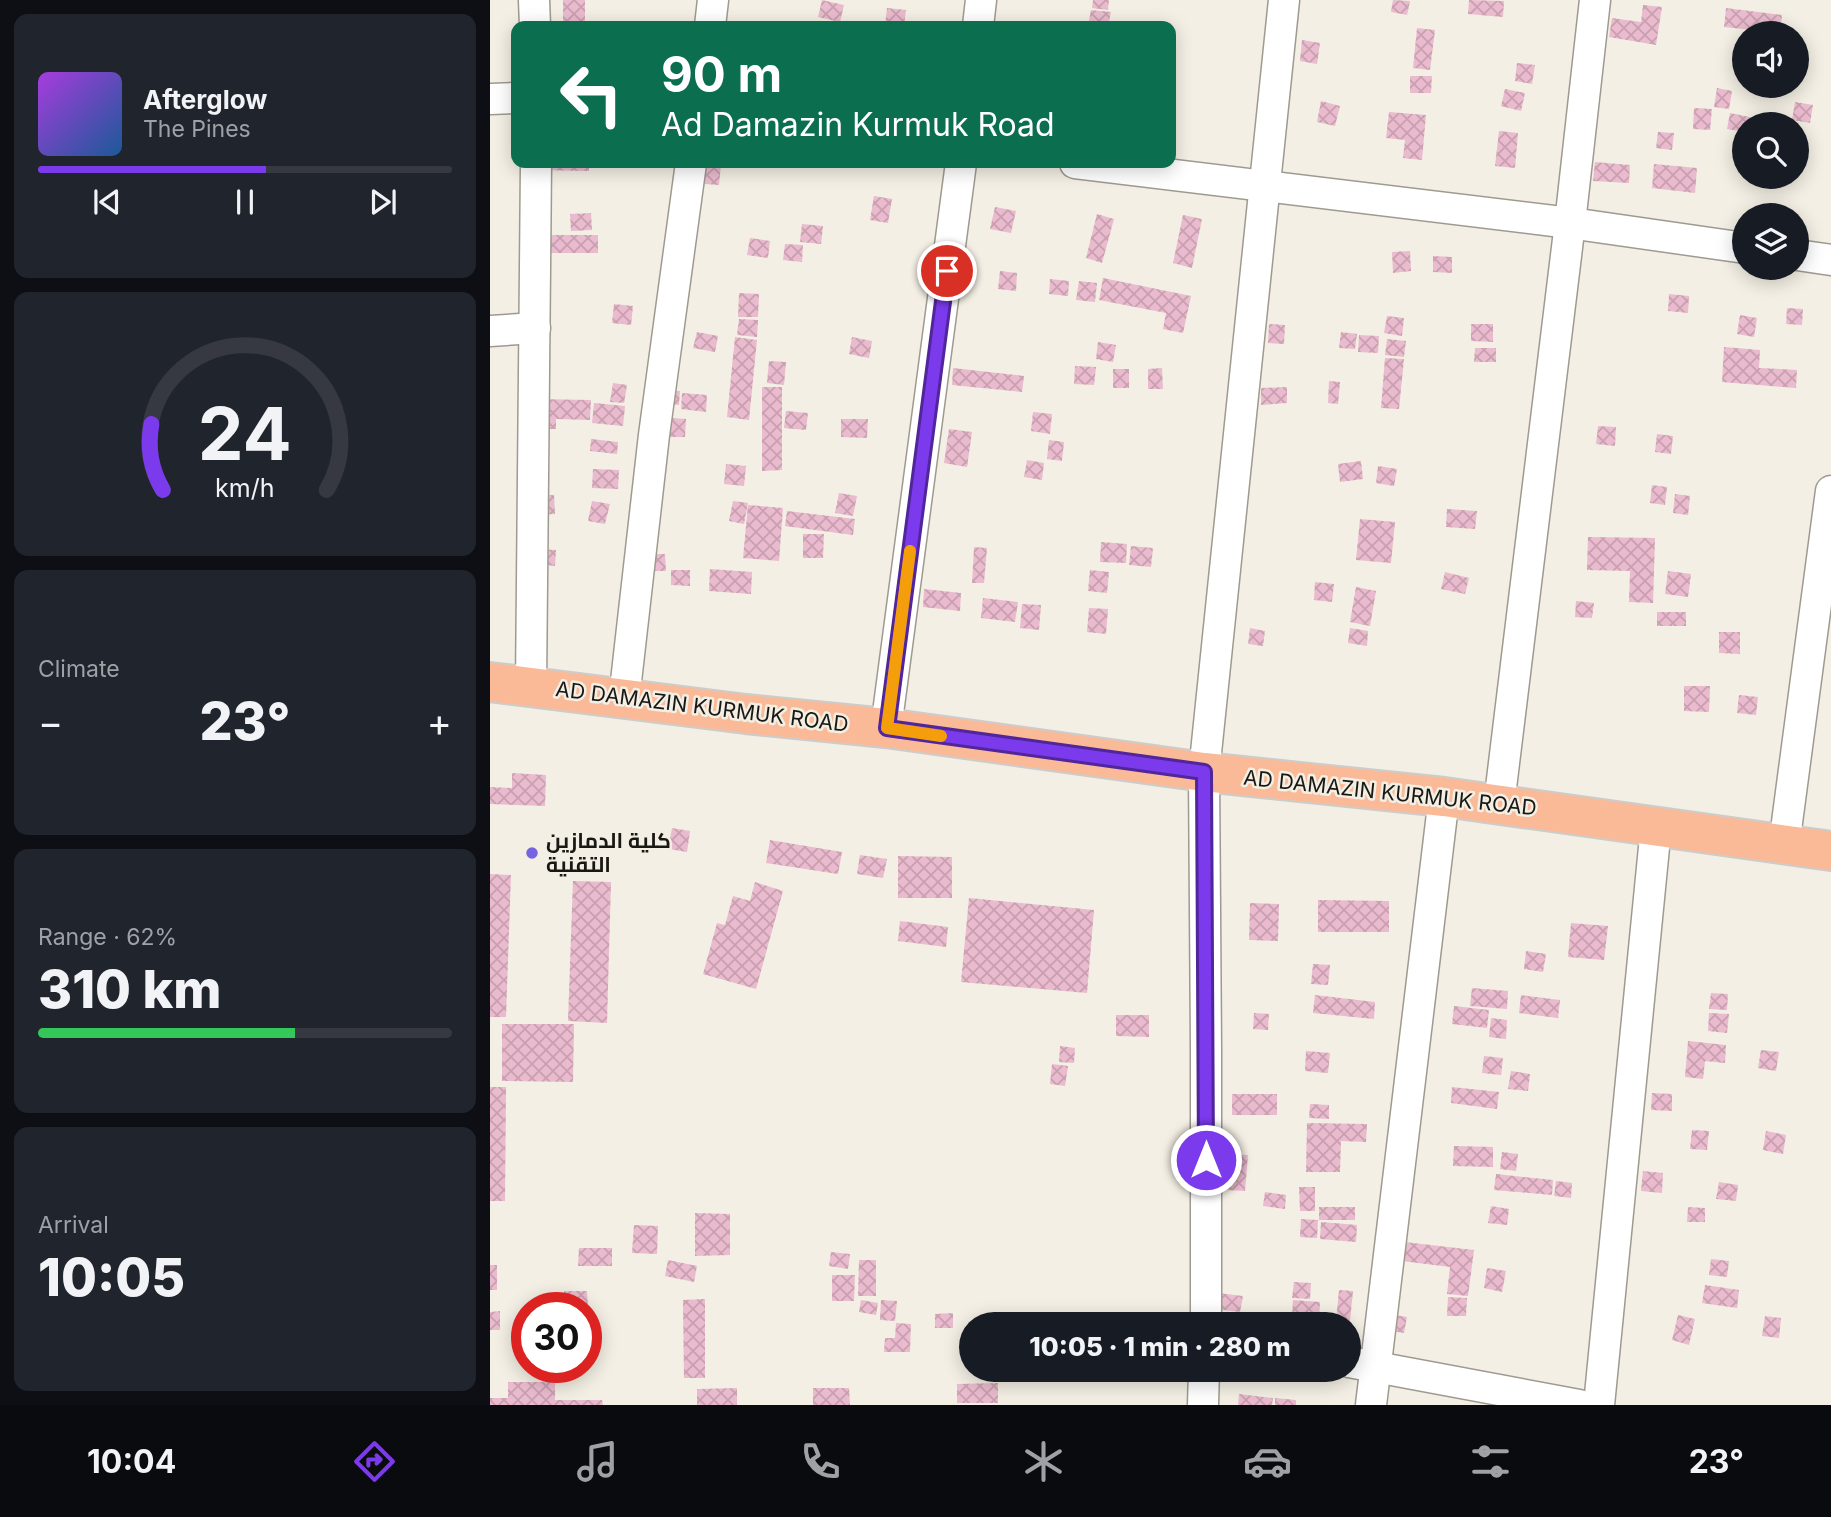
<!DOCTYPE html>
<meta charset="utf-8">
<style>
body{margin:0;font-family:Inter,Cairo,sans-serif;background:#20242c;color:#f1f3f6;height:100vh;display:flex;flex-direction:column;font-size:26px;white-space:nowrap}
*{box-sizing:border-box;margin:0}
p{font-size:23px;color:#9ea1a6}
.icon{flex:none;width:38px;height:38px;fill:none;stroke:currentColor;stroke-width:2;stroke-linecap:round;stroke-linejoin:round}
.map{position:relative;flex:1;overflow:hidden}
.sheet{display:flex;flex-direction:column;gap:14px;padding:14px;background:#0d0f14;width:490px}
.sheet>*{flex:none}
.hud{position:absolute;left:21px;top:21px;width:665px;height:147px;border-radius:14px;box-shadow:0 4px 18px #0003;background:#0b6e4f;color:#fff;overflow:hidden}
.buttons{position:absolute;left:1242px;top:21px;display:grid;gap:14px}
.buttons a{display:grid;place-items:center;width:77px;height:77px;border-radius:50%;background:#171b24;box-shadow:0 4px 18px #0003;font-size:35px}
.speed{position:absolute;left:21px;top:1292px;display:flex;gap:14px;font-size:35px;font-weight:700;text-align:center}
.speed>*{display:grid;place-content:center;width:91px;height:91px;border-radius:50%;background:#171b24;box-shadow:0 4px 18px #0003;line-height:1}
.speed .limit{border:10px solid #d22;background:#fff;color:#111}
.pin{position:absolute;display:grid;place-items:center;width:60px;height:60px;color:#fff;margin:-30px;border:4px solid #fff;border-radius:50%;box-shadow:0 2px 7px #0007}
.me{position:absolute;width:77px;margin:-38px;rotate:0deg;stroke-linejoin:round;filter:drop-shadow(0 0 5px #0008)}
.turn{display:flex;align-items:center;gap:24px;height:147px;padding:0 35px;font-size:32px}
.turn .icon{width:91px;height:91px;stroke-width:2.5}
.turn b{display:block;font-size:49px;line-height:60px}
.big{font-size:52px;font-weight:800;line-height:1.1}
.sheet .card{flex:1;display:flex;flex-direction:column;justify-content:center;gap:10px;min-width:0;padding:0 24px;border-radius:14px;background:#20242c}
.sheet .dial{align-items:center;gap:0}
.dial svg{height:182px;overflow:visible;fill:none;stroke:#363941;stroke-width:7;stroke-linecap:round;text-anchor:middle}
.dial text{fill:#f1f3f6;stroke:none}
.song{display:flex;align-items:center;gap:21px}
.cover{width:84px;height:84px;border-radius:10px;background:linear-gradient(135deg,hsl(280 70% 55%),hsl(210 70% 35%))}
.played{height:7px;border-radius:4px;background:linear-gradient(90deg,#7c3aed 55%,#363941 55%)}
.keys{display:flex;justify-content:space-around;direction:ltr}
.heat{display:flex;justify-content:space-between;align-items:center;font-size:38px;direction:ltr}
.charge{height:10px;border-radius:5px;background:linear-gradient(90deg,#34c759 62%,#363941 0)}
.trip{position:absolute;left:469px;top:1312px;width:402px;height:70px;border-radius:35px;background:#171b24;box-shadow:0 4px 18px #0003;font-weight:800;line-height:70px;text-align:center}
.tabs{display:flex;height:112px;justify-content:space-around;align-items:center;background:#090b0e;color:#9ea1a6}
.tabs .icon{width:49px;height:49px}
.tabs .active{color:#7c3aed}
.tabs b{font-size:32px;color:#f1f3f6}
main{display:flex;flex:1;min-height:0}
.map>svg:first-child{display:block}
</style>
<main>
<section class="sheet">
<div class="card">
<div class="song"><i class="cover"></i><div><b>Afterglow</b><p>The Pines</p></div></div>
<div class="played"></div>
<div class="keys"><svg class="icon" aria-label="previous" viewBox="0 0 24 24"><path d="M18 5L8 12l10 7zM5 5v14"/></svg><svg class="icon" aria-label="pause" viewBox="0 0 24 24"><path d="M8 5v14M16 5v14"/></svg><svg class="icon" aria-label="next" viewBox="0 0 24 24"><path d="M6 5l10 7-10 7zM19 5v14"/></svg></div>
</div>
<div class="card dial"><svg viewBox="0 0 100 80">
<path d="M14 69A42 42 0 1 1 86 69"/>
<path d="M14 69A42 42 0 0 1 9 40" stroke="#7c3aed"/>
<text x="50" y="56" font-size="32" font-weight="700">24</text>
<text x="50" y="72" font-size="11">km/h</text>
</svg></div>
<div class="card"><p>Climate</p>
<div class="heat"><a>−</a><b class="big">23°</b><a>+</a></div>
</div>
<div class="card"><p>Range · 62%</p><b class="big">310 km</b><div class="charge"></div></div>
<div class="card"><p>Arrival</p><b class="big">10:05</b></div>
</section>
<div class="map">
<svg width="1341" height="1405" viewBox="0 0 1341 1405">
<defs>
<pattern id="building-cross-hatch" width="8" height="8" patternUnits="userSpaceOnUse" patternTransform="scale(1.75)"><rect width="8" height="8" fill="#eabbce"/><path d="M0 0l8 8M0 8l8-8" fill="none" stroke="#c8a0b0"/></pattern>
</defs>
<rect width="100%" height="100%" fill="#f3efe4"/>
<g fill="url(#building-cross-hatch)">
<rect x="73" y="0" width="22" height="26"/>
<path d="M332,0L354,5L350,22L328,17Z"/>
<path d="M603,0H619L618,10L602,8Z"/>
<path d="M903,0L920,1L917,15L901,12Z"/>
<path d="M979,0L1014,1L1013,17L978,14Z"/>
<path d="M1153,5L1172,7L1166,45L1119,37L1122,18L1151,22Z"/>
<path d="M397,8L416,10L414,26H395Z"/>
<path d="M1236,8L1292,15L1290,33L1234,27Z"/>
<path d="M601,10L621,12L618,26H598Z"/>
<path d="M515,23L533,24V26H515Z"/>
<path d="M927,28L945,30L940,70L923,68Z"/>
<path d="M812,40L830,43L827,64L810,61Z"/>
<path d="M1027,63L1045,65L1042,84L1025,81Z"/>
<path d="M920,76H942L941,93H920Z"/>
<path d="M1227,88L1242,91L1239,109L1224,107Z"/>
<path d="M1015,89L1035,93L1031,111L1011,106Z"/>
<path d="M831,101L850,106L845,126L827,122Z"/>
<path d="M1305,102L1323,105L1320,123L1302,120Z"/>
<path d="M1204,108L1222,109L1220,130L1203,129Z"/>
<path d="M899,112L936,115L932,160L913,158L915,140L896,138Z"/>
<path d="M1240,113L1264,118L1263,124H1255V132L1237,129Z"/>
<path d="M1009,131L1028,133L1025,168L1005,166Z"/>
<path d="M1168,132L1184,133L1182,150L1166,148Z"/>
<path d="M1105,162L1140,165L1139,183L1103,181Z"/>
<path d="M43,163H99V171L42,170Z"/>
<path d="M190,163L231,165L229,185L189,182Z"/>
<path d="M1164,164L1207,168L1205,193L1162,188Z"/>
<path d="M384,196L402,199L398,223L380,220Z"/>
<path d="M505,207L526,211L521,233L500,229Z"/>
<path d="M101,213L102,230L81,231L80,214Z"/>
<path d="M607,214L624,219L612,263L596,258Z"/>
<path d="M693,215L712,219L702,268L683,263Z"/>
<path d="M312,224L333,226L331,244L310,242Z"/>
<path d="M42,235H108V253H41Z"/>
<path d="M260,238L280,241L278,258L257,255Z"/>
<path d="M295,244L313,245L312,262L293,260Z"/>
<path d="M920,251L921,271L903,273L902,252Z"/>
<path d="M943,256L962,257V273L943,272Z"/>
<path d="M510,271L527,273L526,291L508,289Z"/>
<path d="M613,278L701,296L693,333L673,329L676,313L609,300Z"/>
<path d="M560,279L579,281L578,296L559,294Z"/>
<path d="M589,281L607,283L605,302L586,300Z"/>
<path d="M249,293L269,294L268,317H248Z"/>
<path d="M1179,294L1199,296L1198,313L1178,311Z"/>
<path d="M124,304L143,306L141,325L122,323Z"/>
<path d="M1297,308L1313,309L1312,325L1296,324Z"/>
<path d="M1250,315L1267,318L1264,337L1247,334Z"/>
<path d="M897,316L914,318L912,336L894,333Z"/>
<path d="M249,319L268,320L267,337L247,335Z"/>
<path d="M779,324L795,325L794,344L778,343Z"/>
<path d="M981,324H1003V342L981,341Z"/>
<path d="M207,332L228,336L225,352L203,348Z"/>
<path d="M851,332L867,334L865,349L849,348Z"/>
<path d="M869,335L889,336L888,353L868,352Z"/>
<path d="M245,337L267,340L259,420L237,417Z"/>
<path d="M362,337L382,341L379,358L359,354Z"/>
<path d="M897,339L916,341L914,357L895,355Z"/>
<path d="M608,342L626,345L623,362L606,359Z"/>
<path d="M1234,347L1270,350L1269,368L1307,370L1306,388L1232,382Z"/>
<path d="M985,348H1006V362H984Z"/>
<path d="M895,358L914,359L909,409L891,408Z"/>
<path d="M279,361L296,362L294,385L277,383Z"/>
<path d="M585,366L606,367L604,385L584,384Z"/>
<path d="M463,368L534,376L532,392L462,385Z"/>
<path d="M672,368L673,389H658V369Z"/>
<rect x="623" y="369" width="16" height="19"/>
<path d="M839,381L850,382L848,404L838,403Z"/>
<path d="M123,383L137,385L134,403L120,402Z"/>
<path d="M272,387H292V470L272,471Z"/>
<path d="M797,387V403L771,405V388Z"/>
<path d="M171,390L190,391L189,405L170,404Z"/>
<path d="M192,393L217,395L216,412L191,409Z"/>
<path d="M47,399L101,400L100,420L66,419V429H47Z"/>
<path d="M104,403L135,406L133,426L102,423Z"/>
<path d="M296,411L318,413L316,430L294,428Z"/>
<path d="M543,412L562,414L560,434L541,431Z"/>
<path d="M181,418L196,419L195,437H180Z"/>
<path d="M351,419H378L377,438L351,437Z"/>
<path d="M1108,426L1126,427L1125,446L1106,444Z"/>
<path d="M459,429L482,432L477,467L454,463Z"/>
<path d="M1167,434L1183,436L1181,454L1165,452Z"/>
<path d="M101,439L128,442L127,454L100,451Z"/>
<path d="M559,440L574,442L572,461L557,459Z"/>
<path d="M537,460L554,463L552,480L534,477Z"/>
<path d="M871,461L873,479L850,482L848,464Z"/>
<path d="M236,464L256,466L254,486L234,484Z"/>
<path d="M888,466L907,469L904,486L886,483Z"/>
<path d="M103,469L129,470L128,489L102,488Z"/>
<path d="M1162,485L1177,487L1175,505L1160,503Z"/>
<path d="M349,493L367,496L363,516L345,513Z"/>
<path d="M1185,494L1200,496L1198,515L1183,513Z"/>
<path d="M64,495L65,514L47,515L46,496Z"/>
<path d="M102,501L120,504L115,524L98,521Z"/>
<path d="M243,501L258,503L254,524L239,521Z"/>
<path d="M258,505L293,508L289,561L253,558Z"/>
<path d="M957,509L987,511L985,529L956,527Z"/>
<path d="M297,511L365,519L363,535L295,526Z"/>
<path d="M870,519L905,522L901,563L866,560Z"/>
<path d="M313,534H334L333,558H313Z"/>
<path d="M1098,537L1165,538L1163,603L1139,602L1140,571L1097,570Z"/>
<path d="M611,542L637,544L636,563L610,562Z"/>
<path d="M641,546L663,548L661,567L639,565Z"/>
<path d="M484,547L497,548L494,583H482Z"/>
<path d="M48,549L66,550L65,566L47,564Z"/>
<path d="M158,554H175L176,571H158Z"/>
<path d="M220,569L262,572L261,594L219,591Z"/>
<path d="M181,570H200V586L181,585Z"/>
<path d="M600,570L619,572L617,593L598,591Z"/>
<path d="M1178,571L1201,574L1198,597L1175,594Z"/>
<path d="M955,572L979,578L975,594L951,589Z"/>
<path d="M825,582L844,584L842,602L824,600Z"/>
<path d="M866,587L886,591L880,626L860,622Z"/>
<path d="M434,589L471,593L470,611L433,607Z"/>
<path d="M493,598L528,602L525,622L491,618Z"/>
<path d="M1086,601L1104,603L1102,618L1085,617Z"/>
<path d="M532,604L551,605L549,630L530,628Z"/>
<path d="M599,608L618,609L616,634L597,632Z"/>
<rect x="1167" y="612" width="29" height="14"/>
<path d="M760,628L775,631L773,646L758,644Z"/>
<path d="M860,628L878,631L877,646L858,643Z"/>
<path d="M1229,632H1250V654L1229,653Z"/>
<path d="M1194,686H1220L1219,712L1194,711Z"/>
<path d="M1249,695L1268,697L1266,715L1247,713Z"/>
<path d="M22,773L56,775L55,806L0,804V787L22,788Z"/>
<path d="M182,828L200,831L197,852L178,849Z"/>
<path d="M280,840L352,852L348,874L276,863Z"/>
<path d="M370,855L397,859L393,878L367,874Z"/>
<path d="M408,856L462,857V898H408Z"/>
<path d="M0,874L21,875L16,1017H0Z"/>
<path d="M83,881L121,882L117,1023L78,1021Z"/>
<path d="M265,882L293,891L266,989L213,974L227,923L235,925L243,896L260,901Z"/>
<path d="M479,898L604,910L597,993L471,982Z"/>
<path d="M828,900L899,901V932H828Z"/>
<path d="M760,903L789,904L788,941L759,940Z"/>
<path d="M410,921L458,927L456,947L408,941Z"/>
<path d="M1081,923L1118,926L1114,960L1078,957Z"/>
<path d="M1036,951L1056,954L1053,972L1034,969Z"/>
<path d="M823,964L840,965L838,985L821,984Z"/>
<path d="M982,988L1018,991L1017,1009L980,1006Z"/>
<path d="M1221,993L1238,994L1237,1010L1219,1009Z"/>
<path d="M825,995L885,1002L884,1019L823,1013Z"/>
<path d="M1031,995L1070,1000L1068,1018L1029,1013Z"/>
<path d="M964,1006L999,1010L997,1028L962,1024Z"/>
<path d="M764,1013L779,1014L778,1030L763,1029Z"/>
<path d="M1219,1013L1239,1014L1237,1033L1218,1031Z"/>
<path d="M626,1015H659V1037L626,1036Z"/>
<path d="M1001,1018L1017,1020L1016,1039L999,1037Z"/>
<path d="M12,1024H84L83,1082L12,1081Z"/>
<path d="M1198,1041L1236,1045L1235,1063L1215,1061L1213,1079L1195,1077Z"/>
<path d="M570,1046L585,1048L584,1063L569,1062Z"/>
<path d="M1271,1050L1289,1052L1286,1071L1268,1068Z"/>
<path d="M816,1051L840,1053L838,1073L815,1071Z"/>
<path d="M994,1056L1013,1058L1011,1075L992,1073Z"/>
<path d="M562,1064L578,1066L575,1086L560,1084Z"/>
<path d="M1021,1071L1040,1074L1038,1091L1018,1089Z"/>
<path d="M0,1087H16L15,1201H0Z"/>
<path d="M962,1087L1009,1092L1007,1109L961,1103Z"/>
<path d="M1162,1093L1182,1094V1111L1161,1110Z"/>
<rect x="742" y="1094" width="45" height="21"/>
<path d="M820,1104L839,1105V1119L819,1118Z"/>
<path d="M817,1123L877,1124L876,1142L851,1141L850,1172H816Z"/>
<path d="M1202,1130L1219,1131L1217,1150L1200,1149Z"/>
<path d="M1276,1131L1296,1135L1293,1154L1273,1150Z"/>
<path d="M964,1146L1003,1147V1167L963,1166Z"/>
<path d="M1012,1152L1028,1154L1026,1171L1010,1169Z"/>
<path d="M737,1154L758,1155L755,1191L735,1190Z"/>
<path d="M1153,1171L1173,1173L1172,1193L1151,1191Z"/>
<path d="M1006,1174L1063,1180L1062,1195L1004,1190Z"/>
<path d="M1066,1181L1082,1183L1081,1198L1064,1196Z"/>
<path d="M1229,1182L1248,1185L1246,1201L1226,1199Z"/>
<path d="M809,1187H825V1211H810Z"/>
<path d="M775,1192L796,1195L795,1209L773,1206Z"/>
<path d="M1001,1206L1019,1209L1017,1225L998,1223Z"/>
<rect x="829" y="1207" width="36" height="13"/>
<path d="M1198,1207L1215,1208V1222H1197Z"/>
<path d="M205,1213L240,1214V1255L205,1256Z"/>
<path d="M811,1219L828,1220L827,1238L810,1237Z"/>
<path d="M831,1222L867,1225L866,1242L830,1239Z"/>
<path d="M144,1225L168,1226L167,1254L142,1253Z"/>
<path d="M906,1241L984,1250L978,1296L957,1294L960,1267L904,1260Z"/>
<path d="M89,1248H122V1266H88Z"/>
<path d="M341,1252L360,1254L358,1269L339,1266Z"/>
<path d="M1221,1259L1239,1261L1237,1277L1219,1275Z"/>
<path d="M178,1260L207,1266L204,1282L175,1276Z"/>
<path d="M369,1260H386V1296H368Z"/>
<rect x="0" y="1265" width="7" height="25"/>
<path d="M997,1268L1016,1271L1012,1292L994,1288Z"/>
<path d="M342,1275H365L364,1301H342Z"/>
<path d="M804,1282L821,1283L820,1299L802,1298Z"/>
<path d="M1215,1285L1249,1290L1247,1308L1212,1303Z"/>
<path d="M849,1290L863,1291L860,1321L846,1320Z"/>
<path d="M74,1291H97L98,1307H75Z"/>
<path d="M728,1293L753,1296L750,1312L726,1309Z"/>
<path d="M958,1297L977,1298L976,1316H957Z"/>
<path d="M215,1299V1378H194L193,1300Z"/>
<path d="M371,1300L388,1303L386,1315L369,1312Z"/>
<path d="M391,1300L407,1301L405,1321L390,1320Z"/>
<path d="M803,1300L830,1302L829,1320L802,1318Z"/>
<path d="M10,1311V1330H0V1312Z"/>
<path d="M463,1313V1328H445V1314Z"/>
<path d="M898,1314L917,1317L914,1333L896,1330Z"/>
<path d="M1188,1315L1205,1319L1199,1345L1182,1340Z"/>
<path d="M1275,1316L1291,1318L1289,1338L1272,1336Z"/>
<rect x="527" y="1319" width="55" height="6"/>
<path d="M406,1323L421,1324L420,1352H394L395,1338H405Z"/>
<rect x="75" y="1367" width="23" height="2"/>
<path d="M18,1382H65V1400H112L113,1405H0V1398H18Z"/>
<path d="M508,1383V1403H467V1384Z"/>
<path d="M247,1388V1405H207V1389Z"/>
<path d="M323,1388H359L360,1405H323Z"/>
<path d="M749,1394L783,1398L782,1405H748Z"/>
<path d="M785,1398L806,1400V1405H785Z"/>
</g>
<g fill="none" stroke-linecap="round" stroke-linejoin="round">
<g stroke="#9f9a90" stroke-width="33">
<g id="minor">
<path d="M44,0L45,26"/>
<path d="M220,26L223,0"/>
<path d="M488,26L491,0"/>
<path d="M0,99L26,98"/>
<path d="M585,163L1080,223L1255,248"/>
<path d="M1307,255L1341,260"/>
<path d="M0,331L45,328"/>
<path d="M41,687L46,163"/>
<path d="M134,699L164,435L201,163"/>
<path d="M396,728L471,163"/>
<path d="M1009,804L1080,223L1105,0"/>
<path d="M1294,845L1341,491"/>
<path d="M716,1325V1049L714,772L794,0"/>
<path d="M859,1362L1089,1405"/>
<path d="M713,1405L714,1370"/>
<path d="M881,1405L954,797"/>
<path d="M1109,1405L1166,827"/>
</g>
</g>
<g stroke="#cdcccb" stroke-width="42">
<path id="trunk" d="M0,682L256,714L396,728L714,772L954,797L1341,851"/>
</g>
<use href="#minor" stroke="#fff" stroke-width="30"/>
<use href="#trunk" stroke="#faba98" stroke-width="38"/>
</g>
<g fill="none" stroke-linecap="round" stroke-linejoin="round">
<g stroke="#51269a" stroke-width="18">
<path id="route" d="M457,271L397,728L714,772L716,1160"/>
</g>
<use href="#route" stroke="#7c3aed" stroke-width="12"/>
<path stroke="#f59e0b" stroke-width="12" d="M420,551L397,728L451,736"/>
</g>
<circle fill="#7464df" stroke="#f3efe4" stroke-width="2.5" cx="42" cy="853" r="7"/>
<g text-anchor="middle" stroke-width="5" stroke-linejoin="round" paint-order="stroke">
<g font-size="21" fill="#1a1814" stroke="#f3efe4">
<text transform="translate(212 707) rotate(7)" y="7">AD DAMAZIN KURMUK ROAD</text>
<text transform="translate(900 793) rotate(6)" y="7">AD DAMAZIN KURMUK ROAD</text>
</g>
<g font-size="21" font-weight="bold" fill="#1a1814" stroke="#f3efe4" text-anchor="start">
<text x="56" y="848">كلية الدمازين<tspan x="56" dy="24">التقنية</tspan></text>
</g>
</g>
</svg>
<div class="buttons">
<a><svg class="icon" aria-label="sound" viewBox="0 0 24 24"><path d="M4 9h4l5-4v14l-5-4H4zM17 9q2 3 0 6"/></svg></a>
<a><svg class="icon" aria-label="search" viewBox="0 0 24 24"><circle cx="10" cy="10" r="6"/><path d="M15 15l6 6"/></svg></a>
<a><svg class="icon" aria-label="layers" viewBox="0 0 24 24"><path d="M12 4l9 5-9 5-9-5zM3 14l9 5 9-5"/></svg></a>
</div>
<div class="speed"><div class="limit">30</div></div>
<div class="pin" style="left:457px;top:271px;background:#d93025"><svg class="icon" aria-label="arrive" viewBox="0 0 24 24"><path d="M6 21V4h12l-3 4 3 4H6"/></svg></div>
<svg class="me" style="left:716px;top:1160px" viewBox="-20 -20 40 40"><circle r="17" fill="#7c3aed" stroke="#fff" stroke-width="3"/><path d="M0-11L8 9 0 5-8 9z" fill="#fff"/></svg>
<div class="trip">10:05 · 1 min · 280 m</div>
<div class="hud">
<div class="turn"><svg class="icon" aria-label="left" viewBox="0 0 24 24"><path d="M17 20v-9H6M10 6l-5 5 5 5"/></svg><div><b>90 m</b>Ad Damazin Kurmuk Road</div></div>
</div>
</div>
</main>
<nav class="tabs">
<b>10:04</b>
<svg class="icon active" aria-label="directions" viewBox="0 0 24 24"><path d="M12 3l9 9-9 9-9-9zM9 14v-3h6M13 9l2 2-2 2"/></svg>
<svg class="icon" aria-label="music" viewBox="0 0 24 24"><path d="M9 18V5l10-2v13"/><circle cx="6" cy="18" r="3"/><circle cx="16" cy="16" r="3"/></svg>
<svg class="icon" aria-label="phone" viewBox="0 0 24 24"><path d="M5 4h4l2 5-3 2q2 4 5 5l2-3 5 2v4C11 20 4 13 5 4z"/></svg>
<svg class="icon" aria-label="climate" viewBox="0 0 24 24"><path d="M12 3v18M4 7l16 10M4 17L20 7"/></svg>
<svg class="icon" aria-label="car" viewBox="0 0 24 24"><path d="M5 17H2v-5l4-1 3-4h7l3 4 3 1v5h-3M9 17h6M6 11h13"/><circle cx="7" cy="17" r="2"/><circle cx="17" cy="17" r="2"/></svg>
<svg class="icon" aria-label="filters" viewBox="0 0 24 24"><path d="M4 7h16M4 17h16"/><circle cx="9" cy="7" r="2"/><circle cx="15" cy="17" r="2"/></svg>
<b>23°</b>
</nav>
